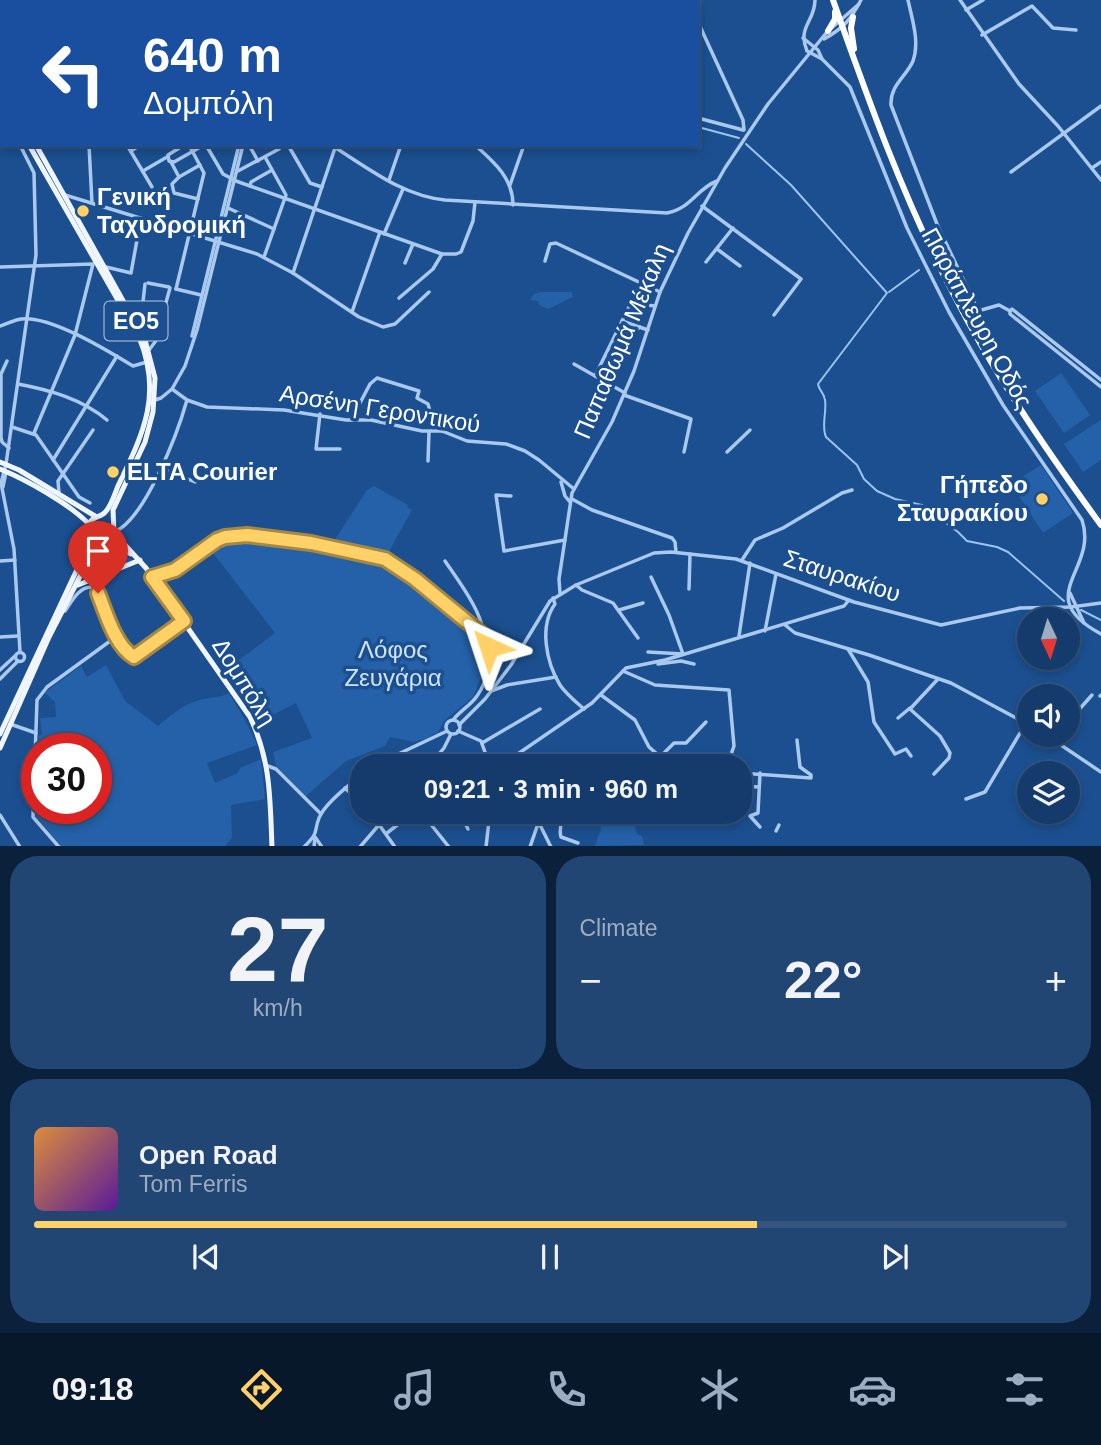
<!DOCTYPE html>
<meta charset="utf-8">
<style>
body{margin:0;font-family:Arial,sans-serif;background:#214673;color:#f1f3f6;height:100vh;display:flex;flex-direction:column;font-size:26px;white-space:nowrap}
*{box-sizing:border-box;margin:0}
p{font-size:23px;color:#9dadc1}
.icon{flex:none;width:38px;height:38px;fill:none;stroke:currentColor;stroke-width:2;stroke-linecap:round;stroke-linejoin:round}
.map{position:relative;height:846px;overflow:hidden}
.details{display:flex;flex-direction:column;gap:10px;padding:10px;background:#0b203b;flex:1}
.details>*{flex:none}
.top-card{position:absolute;left:0px;top:0px;width:700px;height:147px;box-shadow:0 4px 10px #0003,0 0 0 2px #33557e;background:#1a4fa0;color:#fff;overflow:hidden}
.needle{width:46px;rotate:176deg}
.controls{position:absolute;left:1017px;top:607px;display:grid;gap:14px}
.controls a{display:grid;place-items:center;width:63px;height:63px;border-radius:50%;background:#143b6b;box-shadow:0 4px 10px #0003,0 0 0 2px #33557e;font-size:35px}
.speed{position:absolute;left:21px;top:733px;display:flex;gap:14px;font-size:35px;font-weight:700;text-align:center}
.speed>*{display:grid;place-content:center;width:91px;height:91px;border-radius:50%;background:#143b6b;box-shadow:0 4px 10px #0003,0 0 0 2px #33557e;line-height:1}
.speed .limit{border:10px solid #d22;background:#fff;color:#111}
.pin{position:absolute;display:grid;place-items:center;width:60px;height:60px;color:#fff;margin:-72px -30px;border-radius:50% 50% 50% 0;rotate:-45deg;box-shadow:0 0 7px #0007}
.pin .icon{rotate:45deg}
.me{position:absolute;width:77px;margin:-38px;rotate:318deg;stroke-linejoin:round;filter:drop-shadow(0 0 5px #0008)}
.turn{display:flex;align-items:center;gap:24px;height:147px;padding:0 28px;font-size:32px}
.turn .icon{width:91px;height:91px;stroke-width:2.5}
.turn b{display:block;font-size:49px;line-height:60px}
.big{font-size:52px;font-weight:600;line-height:1.1}
.details .tile{flex:1;display:flex;flex-direction:column;justify-content:center;gap:10px;min-width:0;padding:0 24px;border-radius:28px;background:#214673}
.details .dial{align-items:center;gap:0}
.dial b{font-size:91px;line-height:1}
.song{display:flex;align-items:center;gap:21px}
.cover{width:84px;height:84px;border-radius:10px;background:linear-gradient(135deg,hsl(30 70% 55%),hsl(270 70% 35%))}
.played{height:7px;border-radius:4px;background:linear-gradient(90deg,#ffd166 70%,#33557e 70%)}
.keys{display:flex;justify-content:space-around;direction:ltr}
.heat{display:flex;justify-content:space-between;align-items:center;font-size:38px;direction:ltr}
.details .tiles{flex:1;display:grid;gap:10px;grid-template-columns:1fr 1fr}
.tile:last-child{grid-column:span 2}
.trip{position:absolute;left:350px;top:754px;width:402px;height:70px;border-radius:28px;background:#143b6b;box-shadow:0 4px 10px #0003,0 0 0 2px #33557e;font-weight:600;line-height:70px;text-align:center}
.tabs{display:flex;height:112px;justify-content:space-around;align-items:center;background:#08182b;color:#9dadc1}
.tabs .icon{width:49px;height:49px}
.tabs .current{color:#ffd166}
.tabs b{font-size:32px;color:#f1f3f6}
.map>svg:first-child{display:block}
</style>
<div class="map">
<svg width="1101" height="847" viewBox="0 0 1101 847">
<rect width="100%" height="100%" fill="#1b4f8f"/>
<g fill="#2461a8">
<path d="M539,292H572L573,297L548,309L539,305L538,301L530,300L533,295Z"/>
<path d="M1061,373L1090,415L1064,433L1035,391Z"/>
<path d="M1101,420V460L1083,472L1064,444Z"/>
<path d="M1041,465L1073,513L1043,533L1011,484Z"/>
<path d="M374,486L408,505L407,507L412,510L387,555L332,544L367,490Z"/>
<path d="M233,539H254L305,547L378,562L401,575L447,615L483,641L486,649L482,676L473,697L445,720L438,732L427,738L414,742L390,737L385,746L346,761L306,796L276,766L273,752L312,738L296,703L261,721L227,669L275,633L210,549L219,543Z"/>
<path d="M106,545L134,561L83,579L100,547Z"/>
<path d="M106,665L125,701L158,726C170,716 181,706 196,701C207,697 218,699 229,693L245,720L257,745L207,763L215,783L238,773L240,768L261,759L265,799L231,805L232,838L225,846H61L37,817V792V808H96V749H39V736L42,734L40,718L56,717L55,702L45,693L47,691L81,666L87,677Z"/>
<path d="M600,812H623L634,824L637,834L642,836L644,845L595,846L601,829L599,819Z"/>
</g>
<g fill="none" stroke-linecap="round" stroke-linejoin="round">
<g stroke="#9cc4f0" stroke-width="2">
<path d="M306,0L308,2"/>
<path d="M698,127L739,138"/>
<path d="M746,144L791,185L887,293L818,384C819,391 824,392 825,400C827,412 821,426 826,437L857,465L864,479L877,491L895,499L922,505L958,532L967,541L997,547L1008,552L1064,601"/>
<path d="M889,292L919,270"/>
<path d="M1081,610L1101,620"/>
</g>
<g stroke="#a9c9ee" stroke-width="3.5">
<path d="M63,0L64,2"/>
<path d="M83,0V2"/>
<path d="M97,0L99,2"/>
<path d="M141,0L142,2"/>
<path d="M203,0L204,2"/>
<path d="M221,0L222,2"/>
<path d="M296,0L297,2"/>
<path d="M414,0V2"/>
<path d="M538,0L539,2"/>
<path d="M618,0L620,2"/>
<path d="M688,0L689,2"/>
<path d="M815,0C815,22 797,26 807,51L822,59L850,87L907,228L949,312L1003,405L1082,520C1099,570 1030,596 1101,634"/>
<path d="M908,0C912,19 920,42 913,61C906,77 890,85 891,105L937,224L981,317"/>
<path d="M960,0L1019,84L1058,126L1101,180"/>
<path d="M27,2L28,0"/>
<path d="M119,2L122,0"/>
<path d="M148,2L151,0"/>
<path d="M251,2L254,0"/>
<path d="M266,2V0"/>
<path d="M270,2V0"/>
<path d="M277,2L280,0"/>
<path d="M553,2L556,0"/>
<path d="M636,2L640,0"/>
<path d="M966,10L983,0"/>
<path d="M698,22L743,120L744,130"/>
<path d="M982,35L1032,6L1053,28L1076,30"/>
<path d="M803,38L818,50L822,59"/>
<path d="M824,39C844,28 851,19 861,0"/>
<path d="M0,40L2,43"/>
<path d="M0,118L2,120"/>
<path d="M698,118L743,130"/>
<path d="M89,145L92,203"/>
<path d="M127,145L152,187"/>
<path d="M184,145L168,155L169,161L174,162L204,145"/>
<path d="M206,145L223,174L236,181L442,254H456L461,252L473,221L475,202"/>
<path d="M249,145L258,161"/>
<path d="M288,145L310,183L322,187"/>
<path d="M331,145C367,167 402,196 445,200L667,213C692,208 696,189 717,181"/>
<path d="M475,145C494,162 513,178 513,205"/>
<path d="M131,151L140,145"/>
<path d="M171,162L179,177"/>
<path d="M1092,168L1101,162"/>
<path d="M143,171L167,157"/>
<path d="M238,171L279,149L281,145"/>
<path d="M1011,172L1101,106"/>
<path d="M389,180L401,145"/>
<path d="M510,185L524,145"/>
<path d="M250,186L251,182L272,170"/>
<path d="M65,195L257,254L293,273L359,317L383,327L395,324L429,292"/>
<path d="M198,199L174,193L172,184L179,177L200,165"/>
<path d="M702,206L801,279L774,315"/>
<path d="M228,208L274,229"/>
<path d="M384,234L403,189"/>
<path d="M717,249L740,266"/>
<path d="M264,257L286,195L265,157"/>
<path d="M545,261L550,244L556,243L660,292"/>
<path d="M706,262L733,228"/>
<path d="M405,263L413,244"/>
<path d="M0,267L93,264L75,335L34,433"/>
<path d="M106,267L131,273L141,218"/>
<path d="M293,273L336,145"/>
<path d="M148,283L169,287"/>
<path d="M176,289L204,173L189,145"/>
<path d="M176,289L201,295"/>
<path d="M399,298L433,269L442,254"/>
<path d="M978,311L999,305L1010,311L1012,309L1101,380"/>
<path d="M1010,311V314L1101,387"/>
<path d="M352,312L380,232"/>
<path d="M622,321L648,330"/>
<path d="M0,326C7,324 14,320 21,319C50,315 108,351 133,366L147,362"/>
<path d="M140,328L145,284"/>
<path d="M192,336L239,145"/>
<path d="M615,336L629,335L640,327"/>
<path d="M149,350L155,342L170,288"/>
<path d="M7,361L1,374V437L2,442L9,448"/>
<path d="M574,364L625,393"/>
<path d="M595,376L629,307L638,304L655,306"/>
<path d="M18,384C50,390 82,399 107,420"/>
<path d="M172,389L187,400L207,407L284,410L346,420H371L422,431H442L467,441L506,444L525,451L539,460L574,489"/>
<path d="M624,395L691,419L684,452"/>
<path d="M152,401L161,398L172,389L185,366L197,330L243,145"/>
<path d="M320,414L316,449H340"/>
<path d="M351,420L370,384L377,378L419,391L417,398L428,404L433,422L442,431"/>
<path d="M12,427L36,435L79,497L90,503"/>
<path d="M727,452L750,430"/>
<path d="M53,460L117,356"/>
<path d="M428,461L429,432"/>
<path d="M6,464L36,255L34,173L20,145"/>
<path d="M6,464L1,483L14,549L20,652"/>
<path d="M161,468L195,482L219,468"/>
<path d="M561,482L565,496L570,502"/>
<path d="M3,487L6,472"/>
<path d="M59,493L58,481L93,430"/>
<path d="M511,496L496,495L504,551L565,540"/>
<path d="M572,499L592,510L672,538L675,542L676,552"/>
<path d="M114,532C145,520 178,432 187,400"/>
<path d="M742,560L755,540L783,528L842,493L852,490"/>
<path d="M0,561L15,560"/>
<path d="M445,561C457,579 484,614 483,635"/>
<path d="M152,577L175,570L217,540L225,537L247,535L311,543L385,559L415,579L483,635C494,651 488,681 477,696C471,705 460,711 453,720"/>
<path d="M576,585L582,590L613,603L638,638"/>
<path d="M689,589L690,554"/>
<path d="M560,593L559,579L572,493L612,422L634,371L660,292L688,233L725,168L768,104L827,32L859,4"/>
<path d="M1070,593L1084,623"/>
<path d="M553,598L555,604C539,626 546,662 560,685C566,694 576,702 584,709"/>
<path d="M619,610L643,603"/>
<path d="M65,611C72,601 79,586 93,587L115,632L133,657L184,621"/>
<path d="M785,625L795,633L869,655L951,683L1029,725"/>
<path d="M765,631L776,574"/>
<path d="M739,636L750,563"/>
<path d="M0,637L18,636"/>
<path d="M848,649L868,682L874,722L895,754L906,749L911,756"/>
<path d="M648,652L683,654L669,615L651,577"/>
<circle cx="20" cy="657" r="4.5"/>
<path d="M658,664L681,661L694,664"/>
<path d="M0,670L15,656"/>
<path d="M623,671L655,685L729,690L734,746L727,766"/>
<path d="M0,679L18,661"/>
<path d="M491,691L507,685L556,677"/>
<path d="M601,695L635,720L649,747L657,754L690,766"/>
<path d="M1100,696L1101,695"/>
<path d="M898,718L910,708"/>
<circle cx="453" cy="727" r="7"/>
<path d="M1068,722L1092,695"/>
<path d="M10,724L36,733"/>
<path d="M459,725L485,699L511,665L550,601L576,585L654,553L671,552L736,559L854,602L941,625L1020,608L1071,607L1101,603"/>
<path d="M458,731L481,741L490,766"/>
<path d="M1046,735L1101,772"/>
<path d="M1056,741L1060,735"/>
<path d="M482,743L540,709"/>
<path d="M660,757L674,743H686L706,722"/>
<path d="M268,766L276,769L321,814"/>
<path d="M373,766L447,731"/>
<path d="M429,766L444,748L451,734"/>
<path d="M500,766L592,703L626,668L665,660L844,606L849,600"/>
<path d="M740,773L811,778V775L800,767L797,740"/>
<path d="M934,774L949,758L950,753L940,736L910,709L938,679"/>
<path d="M740,786L759,787"/>
<path d="M345,788L362,804"/>
<path d="M966,799L985,792L1026,723"/>
<path d="M370,812L395,847"/>
<path d="M421,812L449,847"/>
<path d="M459,812L468,829"/>
<path d="M0,815L20,847"/>
<path d="M522,815V812"/>
<path d="M461,816L472,812"/>
<path d="M539,823L551,847"/>
<path d="M541,825L561,813C564,821 558,828 561,837L578,843"/>
<path d="M760,827L750,816L758,813L760,773"/>
<path d="M776,831L779,825"/>
<path d="M387,833L414,812"/>
<path d="M315,837L322,847"/>
<path d="M59,847L33,817L37,700L47,687L117,636"/>
<path d="M304,847C320,831 313,834 319,818C325,803 350,784 362,775"/>
<path d="M314,847L315,838"/>
<path d="M360,847L390,812"/>
<path d="M486,847L490,812"/>
<path d="M530,847L542,812"/>
</g>
<g stroke="#f0f6ff" stroke-width="5">
<path d="M16,2L17,0"/>
<path d="M21,2L22,0"/>
<path d="M0,19L2,18"/>
<path d="M0,25L2,23"/>
<path d="M0,80L2,84"/>
<path d="M0,95L2,98"/>
<path d="M0,462L19,470L95,516"/>
<path d="M0,469C27,480 68,503 89,524"/>
<path d="M114,533L146,568L250,717C271,761 270,799 272,847"/>
<path d="M105,541L131,554"/>
<path d="M78,585L140,560"/>
<path d="M0,734L88,546C91,537 87,530 90,522C94,516 98,518 103,514C110,510 115,493 118,486C143,434 163,395 139,337L29,145"/>
<path d="M0,748L49,637L93,551C99,542 108,542 114,533L113,510L145,442L153,412L155,378L145,340L36,145"/>
</g>
<g stroke="#fff" stroke-width="6">
<path d="M833,0C868,99 903,198 952,291C994,374 1046,450 1101,525"/>
<path d="M853,17L851,28L854,49"/>
<path d="M828,31L835,19V12"/>
</g>
</g>
<g fill="none" stroke-linecap="round" stroke-linejoin="round">
<g stroke="#a68842" stroke-width="18">
<path id="route" d="M98,593C106,613 115,646 134,657L184,621L152,577L175,570L217,540L225,537L247,535L311,543L385,559L415,579L483,635L489,647"/>
</g>
<use href="#route" stroke="#ffd166" stroke-width="12"/>
</g>
<g fill="#ffd166" stroke="#1b4f8f" stroke-width="2.5">
<circle cx="83" cy="211" r="7"/>
<circle cx="113" cy="472" r="7"/>
<circle cx="1042" cy="499" r="7"/>
</g>
<g text-anchor="middle" stroke-width="7" stroke-linejoin="round" paint-order="stroke">
<rect fill="#1b4f8f" stroke="#bbcadd" stroke-width="2" x="104.5" y="301.5" width="63" height="39" rx="5"/>
<g font-size="23" font-weight="bold" fill="#fff">
<text x="136" y="329">ΕΟ5</text>
</g>
<g font-size="24" font-weight="bold" fill="#fff" stroke="#1b4f8f" text-anchor="start">
<text x="97" y="205">Γενική<tspan x="97" dy="28">Ταχυδρομική</tspan></text>
<text x="127" y="480">ELTA Courier</text>
<text x="1028" y="493" text-anchor="end">Γήπεδο<tspan x="1028" dy="28">Σταυρακίου</tspan></text>
</g>
<g font-size="24" fill="#fff" stroke="#1b4f8f">
<text transform="translate(977 318) rotate(61)" y="8">Παράπλευρη Οδός</text>
<text transform="translate(622 341) rotate(-67)" y="8">Παπαθωμά Μέκαλη</text>
<text transform="translate(380 409) rotate(9)" y="8">Αρσένη Γεροντικού</text>
<text transform="translate(842 576) rotate(18)" y="8">Σταυρακίου</text>
<text transform="translate(244 682) rotate(58)" y="8">Δομπόλη</text>
</g>
<g font-size="24" fill="#cfe3fa" stroke="#1b4f8f">
<text x="393" y="658">Λόφος<tspan x="393" dy="28">Ζευγάρια</tspan></text>
</g>
</g>
</svg>
<div class="controls">
<a><svg class="needle" viewBox="-14 -14 28 28"><path d="M0-13l5 13h-10z" fill="#e53935"/><path d="M0 13l5-13h-10z" fill="#9dadc1"/></svg></a>
<a><svg class="icon" aria-label="sound" viewBox="0 0 24 24"><path d="M4 9h4l5-4v14l-5-4H4zM17 9q2 3 0 6"/></svg></a>
<a><svg class="icon" aria-label="layers" viewBox="0 0 24 24"><path d="M12 4l9 5-9 5-9-5zM3 14l9 5 9-5"/></svg></a>
</div>
<div class="speed"><div class="limit">30</div></div>
<div class="pin" style="left:98px;top:593px;background:#d93025"><svg class="icon" aria-label="arrive" viewBox="0 0 24 24"><path d="M6 21V4h12l-3 4 3 4H6"/></svg></div>
<svg class="me" style="left:489px;top:647px" viewBox="-20 -20 40 40"><path d="M0-17L14 15 0 8-14 15z" fill="#ffd166" stroke="#fff" stroke-width="4"/></svg>
<div class="trip">09:21 · 3 min · 960 m</div>
<div class="top-card">
<div class="turn"><svg class="icon" aria-label="left" viewBox="0 0 24 24"><path d="M17 20v-9H6M10 6l-5 5 5 5"/></svg><div><b>640 m</b>Δομπόλη</div></div>
</div>
</div>
<section class="details">
<div class="tiles">
<div class="tile dial"><b>27</b><p>km/h</p></div>
<div class="tile"><p>Climate</p>
<div class="heat"><a>−</a><b class="big">22°</b><a>+</a></div>
</div>
<div class="tile">
<div class="song"><i class="cover"></i><div><b>Open Road</b><p>Tom Ferris</p></div></div>
<div class="played"></div>
<div class="keys"><svg class="icon" aria-label="previous" viewBox="0 0 24 24"><path d="M18 5L8 12l10 7zM5 5v14"/></svg><svg class="icon" aria-label="pause" viewBox="0 0 24 24"><path d="M8 5v14M16 5v14"/></svg><svg class="icon" aria-label="next" viewBox="0 0 24 24"><path d="M6 5l10 7-10 7zM19 5v14"/></svg></div>
</div>
</div>
</section>
<nav class="tabs">
<b>09:18</b>
<svg class="icon current" aria-label="directions" viewBox="0 0 24 24"><path d="M12 3l9 9-9 9-9-9zM9 14v-3h6M13 9l2 2-2 2"/></svg>
<svg class="icon" aria-label="music" viewBox="0 0 24 24"><path d="M9 18V5l10-2v13"/><circle cx="6" cy="18" r="3"/><circle cx="16" cy="16" r="3"/></svg>
<svg class="icon" aria-label="phone" viewBox="0 0 24 24"><path d="M5 4h4l2 5-3 2q2 4 5 5l2-3 5 2v4C11 20 4 13 5 4z"/></svg>
<svg class="icon" aria-label="climate" viewBox="0 0 24 24"><path d="M12 3v18M4 7l16 10M4 17L20 7"/></svg>
<svg class="icon" aria-label="car" viewBox="0 0 24 24"><path d="M5 17H2v-5l4-1 3-4h7l3 4 3 1v5h-3M9 17h6M6 11h13"/><circle cx="7" cy="17" r="2"/><circle cx="17" cy="17" r="2"/></svg>
<svg class="icon" aria-label="filters" viewBox="0 0 24 24"><path d="M4 7h16M4 17h16"/><circle cx="9" cy="7" r="2"/><circle cx="15" cy="17" r="2"/></svg>
</nav>
